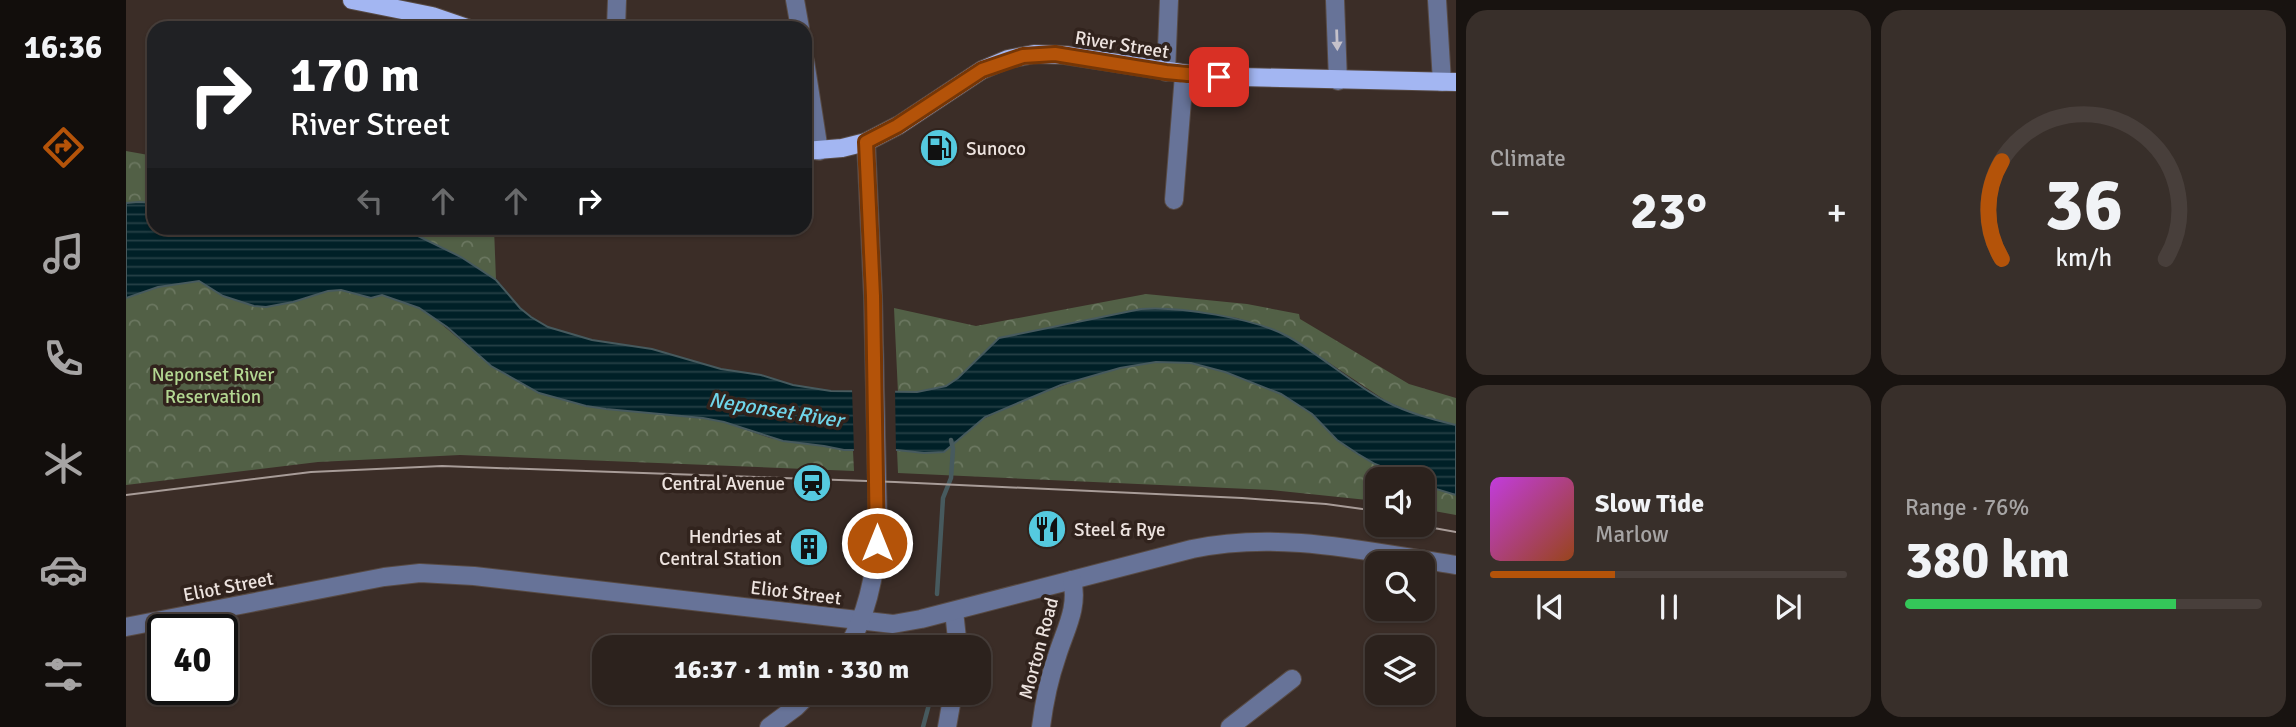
<!DOCTYPE html>
<meta charset="utf-8">
<style>
body{margin:0;font-family:Signika,sans-serif;background:#382f2a;color:#f1f3f6;height:100vh;display:flex;flex-direction:column;font-size:26px;white-space:nowrap}
*{box-sizing:border-box;margin:0}
p{font-size:23px;color:#a6a4a4}
.icon{flex:none;width:38px;height:38px;fill:none;stroke:currentColor;stroke-width:2;stroke-linecap:round;stroke-linejoin:round}
.map{position:relative;flex:1;overflow:hidden}
.panel{display:flex;flex-direction:column;gap:10px;padding:10px;background:#181310;width:840px}
.panel>*{flex:none}
.banner{position:absolute;left:21px;top:21px;width:665px;height:214px;border-radius:21px;box-shadow:0 2px 5px #0004,0 0 0 2px #483f3b;background:#202124;color:#fff;overflow:hidden}
.buttons{position:absolute;left:1239px;top:467px;display:grid;gap:14px}
.buttons a{display:grid;place-items:center;width:70px;height:70px;border-radius:14px;background:#2c221d;box-shadow:0 2px 5px #0004,0 0 0 2px #483f3b;font-size:35px}
.speed{position:absolute;left:21px;top:614px;display:flex;gap:14px;font-size:35px;font-weight:700;text-align:center}
.speed>*{display:grid;place-content:center;width:91px;height:91px;border-radius:50%;background:#2c221d;box-shadow:0 2px 5px #0004,0 0 0 2px #483f3b;line-height:1}
.speed .limit{border:4px solid #111;border-radius:10px;background:#fff;color:#111}
.pin{position:absolute;display:grid;place-items:center;width:60px;height:60px;color:#fff;margin:-30px;border-radius:14px;box-shadow:0 4px 10px #0006}
.me{position:absolute;width:77px;margin:-38px;rotate:0deg;stroke-linejoin:round;filter:drop-shadow(0 0 5px #0008)}
.turn{display:flex;align-items:center;gap:24px;height:147px;padding:0 28px;font-size:32px}
.turn .icon{width:91px;height:91px;stroke-width:2.5}
.turn b{display:block;font-size:49px;line-height:60px}
.lanes{display:flex;align-items:center;height:66px;padding:0 28px;background:#0003;justify-content:center;gap:35px;direction:ltr}
.lanes .off{opacity:.35}
.big{font-size:52px;font-weight:700;line-height:1.1}
.panel .card{flex:1;display:flex;flex-direction:column;justify-content:center;gap:10px;min-width:0;padding:0 24px;border-radius:21px;background:#382f2a}
.panel .dial{align-items:center;gap:0}
.dial svg{height:182px;overflow:visible;fill:none;stroke:#483f3b;stroke-width:7;stroke-linecap:round;text-anchor:middle}
.dial text{fill:#f1f3f6;stroke:none}
.song{display:flex;align-items:center;gap:21px}
.cover{width:84px;height:84px;border-radius:10px;background:linear-gradient(135deg,hsl(290 70% 55%),hsl(20 70% 35%))}
.played{height:7px;border-radius:4px;background:linear-gradient(90deg,#b45309 35%,#483f3b 35%)}
.keys{display:flex;justify-content:space-around;direction:ltr}
.heat{display:flex;justify-content:space-between;align-items:center;font-size:38px;direction:ltr}
.charge{height:10px;border-radius:5px;background:linear-gradient(90deg,#34c759 76%,#483f3b 0)}
.panel .tiles{flex:1;display:grid;gap:10px;grid-template-columns:repeat(2,1fr)}
.trip{position:absolute;left:466px;top:635px;width:399px;height:70px;border-radius:21px;background:#2c221d;box-shadow:0 2px 5px #0004,0 0 0 2px #483f3b;font-weight:700;line-height:70px;text-align:center}
main{display:flex;flex:1;min-height:0}
.tab-bar{display:flex;flex-direction:column;width:126px;justify-content:space-around;align-items:center;background:#120e0c;color:#a6a4a4}
.tab-bar .icon{width:49px;height:49px}
.tab-bar .selected{color:#b45309}
.tab-bar b{font-size:32px;color:#f1f3f6}
.map>svg:first-child{display:block}
</style>
<main>
<nav class="tab-bar">
<b>16:36</b>
<svg class="icon selected" aria-label="directions" viewBox="0 0 24 24"><path d="M12 3l9 9-9 9-9-9zM9 14v-3h6M13 9l2 2-2 2"/></svg>
<svg class="icon" aria-label="music" viewBox="0 0 24 24"><path d="M9 18V5l10-2v13"/><circle cx="6" cy="18" r="3"/><circle cx="16" cy="16" r="3"/></svg>
<svg class="icon" aria-label="phone" viewBox="0 0 24 24"><path d="M5 4h4l2 5-3 2q2 4 5 5l2-3 5 2v4C11 20 4 13 5 4z"/></svg>
<svg class="icon" aria-label="climate" viewBox="0 0 24 24"><path d="M12 3v18M4 7l16 10M4 17L20 7"/></svg>
<svg class="icon" aria-label="car" viewBox="0 0 24 24"><path d="M5 17H2v-5l4-1 3-4h7l3 4 3 1v5h-3M9 17h6M6 11h13"/><circle cx="7" cy="17" r="2"/><circle cx="17" cy="17" r="2"/></svg>
<svg class="icon" aria-label="filters" viewBox="0 0 24 24"><path d="M4 7h16M4 17h16"/><circle cx="9" cy="7" r="2"/><circle cx="15" cy="17" r="2"/></svg>
</nav>
<div class="map">
<svg width="1330" height="727" viewBox="0 0 1330 727">
<defs>
<pattern id="park-crowns" width="20" height="18" patternUnits="userSpaceOnUse" patternTransform="scale(1.75)"><rect width="20" height="18" fill="#526046"/><path d="M2 6a3 3 0 1 1 6 0M12 15a3 3 0 1 1 6 0" fill="none" stroke="#6b7760"/></pattern>
<pattern id="water-rules" width="6" height="5" patternUnits="userSpaceOnUse" patternTransform="scale(1.75)"><rect width="6" height="5" fill="#002027"/><path d="M0 2.5h6" fill="none" stroke="#264046"/></pattern>
</defs>
<rect width="100%" height="100%" fill="#3b2d27"/>
<g fill="url(#park-crowns)">
<path d="M0,151L28,156V203H0Z"/>
<path d="M252,228H368L370,280L335,257L290,235Z"/>
<path d="M73,281L98,296L128,306L140,307L167,302L202,291L215,290L245,298L256,295L265,297L292,308L307,317L365,366L413,393L460,406L480,409L577,418L598,422L644,438L727,451L728,471L334,455L192,462L0,485V298L32,287Z"/>
<path d="M1020,294L1121,304L1173,314L1174,319L1283,384L1330,398V425L1296,417L1260,401L1193,356L1149,331L1111,318L1026,308L873,338L832,378L820,386L791,392L772,393L768,308L850,326Z"/>
<path d="M1030,362C1042,363 1055,362 1067,364C1104,370 1156,389 1185,413C1194,421 1202,431 1211,440C1233,458 1260,469 1286,479L1251,480V501L1145,490L772,473L771,450L798,453L825,447L851,422L899,399L964,376L994,368Z"/>
<path d="M1297,485L1330,495V515L1297,509Z"/>
</g>
<path fill="url(#water-rules)" stroke="#475a5e" stroke-width="2" d="M13,202L28,203V228H252L290,235L335,257L370,280L394,308L405,317L422,327L466,340L526,349L595,369L635,375L667,385L705,391L791,392L820,386L832,378L873,338L1015,309C1052,306 1128,318 1161,336C1195,355 1225,383 1259,401C1282,413 1305,419 1330,425V495L1297,485V480L1286,479L1249,464L1232,454L1211,440L1186,414L1155,394L1099,372L1065,363L1030,362L994,368L935,385L859,417L818,452L798,453L771,450H718L698,446L657,441L598,422L577,418L480,409L460,406L413,393L365,366L321,327L293,308L256,295L245,298L215,290L202,291L167,302L140,307L128,306L97,296L73,281L32,287L0,298V203Z"/>
<path fill="#3b2d27" d="M726,389H769L770,453H728Z"/>
<g fill="none" stroke-linecap="round" stroke-linejoin="round">
<g stroke="#475a5e" stroke-width="4.5">
<path d="M811,594L817,498L825,478L827,449L825,440"/>
<path d="M811,648V638"/>
<path d="M797,727L806,693"/>
</g>
<g stroke="#574a44" stroke-width="20">
<g id="minor">
<path d="M669,0L674,28"/>
<path d="M1209,0L1212,81"/>
<path d="M1311,0L1316,82"/>
<path d="M490,28L491,0"/>
<path d="M679,61L693,151"/>
<path d="M1040,72L1043,0"/>
<path d="M1048,200L1058,75"/>
<path d="M828,611L832,648"/>
<path d="M0,627L258,577L294,573L348,576L767,624L795,619L1066,549C1153,530 1243,552 1330,565"/>
<path d="M721,648C743,612 750,570 752,530L747,296L740,142"/>
<path d="M643,727L670,707L684,693"/>
<path d="M821,727L827,693"/>
<path d="M915,727C918,703 923,679 931,656C939,630 953,607 946,580"/>
<path d="M1104,727L1166,679"/>
</g>
</g>
<g stroke="#574a44" stroke-width="20">
<g id="major">
<path d="M226,0L306,16L341,28"/>
<path d="M679,151L716,148L740,142L773,125L856,70L882,59L908,54L939,55L1075,76L1330,82"/>
</g>
</g>
<use href="#minor" stroke="#677398" stroke-width="18"/>
<use href="#major" stroke="#a3b6f2" stroke-width="18"/>
<g stroke="#a89c98" stroke-width="2">
<path d="M0,495L185,472L316,466L769,482L1116,498L1200,504L1251,511"/>
<path d="M1291,525L1330,532"/>
</g>
</g>
<defs><path id="oneway-solid" d="M-6-.8H1V-3.2L6.5 0L1 3.2V.8H-6Z" transform="scale(1.75)"/></defs>
<use fill="#c5c1ca" href="#oneway-solid" transform="translate(1211 40) rotate(88)"/>
<g fill="none" stroke-linecap="round" stroke-linejoin="round">
<g stroke="#753606" stroke-width="18">
<path id="route" d="M751,543L747,296L740,142L771,126L856,70L897,56L929,54L1040,72L1093,77"/>
</g>
<use href="#route" stroke="#b45309" stroke-width="12"/>
</g>
<defs>
<g id="fuel-disc" transform="scale(2.0125)"><circle r="9.5" fill="#55cadf" stroke="#31231d"/><path d="M-5.5-6h7V0h2V4h1.3V-2.5L3-4.5l.8-.8L6-3V5H2.5V1h-1V6h-7ZM-4.2-4.7v3.2H.2V-4.7Z" fill="#111"/></g>
<g id="station-disc" transform="scale(2.0125)"><circle r="9.5" fill="#55cadf" stroke="#31231d"/><path d="M-3-6H3Q5-6 5-4V2Q5 4 3 4L4.5 6H3L1.5 4h-3L-3 6H-4.5L-3 4Q-5 4-5 2V-4Q-5-6-3-6ZM-3.5-4v3h7v-3ZM-3.5 1v1.5H-2V1ZM2 1v1.5H3.5V1Z" fill="#111"/></g>
<g id="restaurant-disc" transform="scale(2.0125)"><circle r="9.5" fill="#55cadf" stroke="#31231d"/><path d="M-5-6h1v4h1v-4h1v4h1v-4h1v5L-1.5 .5V6h-2V.5L-5-1ZM5-6V6H3V1.5H1.5Q1.5-4 5-6Z" fill="#111"/></g>
<g id="building-disc" transform="scale(2.0125)"><circle r="9.5" fill="#55cadf" stroke="#31231d"/><path d="M-4-6H4V6H1V3H-1V6H-4ZM-2.5-4.3h1.7v1.8h-1.7ZM.8-4.3h1.7v1.8H.8ZM-2.5-1h1.7V.8h-1.7ZM.8-1h1.7V.8H.8Z" fill="#111"/></g>
</defs>
<g fill-rule="evenodd">
<use href="#fuel-disc" x="813" y="148"/>
<use href="#station-disc" x="686" y="483"/>
<use href="#restaurant-disc" x="921" y="529"/>
<use href="#building-disc" x="683" y="547"/>
</g>
<g text-anchor="middle" stroke-width="7" stroke-linejoin="round" paint-order="stroke">
<g font-size="19" fill="#ede3df" stroke="#31231d">
<text transform="translate(996 44) rotate(9)" y="7">River Street</text>
<text transform="translate(102 586) rotate(-11)" y="7">Eliot Street</text>
<text transform="translate(670 592) rotate(7)" y="7">Eliot Street</text>
<text transform="translate(912 648) rotate(-75)" y="7">Morton Road</text>
</g>
<g font-size="19" fill="#ede3df" stroke="#31231d" text-anchor="start">
<text x="840" y="155">Sunoco</text>
<text x="659" y="490" text-anchor="end">Central Avenue</text>
<text x="948" y="536">Steel &amp; Rye</text>
<text x="656" y="543" text-anchor="end">Hendries at<tspan x="656" dy="22">Central Station</tspan></text>
</g>
<g font-size="19" fill="#b3d792" stroke="#31231d">
<text x="87" y="381">Neponset River<tspan x="87" dy="22">Reservation</tspan></text>
</g>
<g font-size="21" font-style="italic" fill="#6fd5ea" stroke="#31231d">
<text transform="translate(650 410) rotate(9)" y="7">Neponset River</text>
</g>
</g>
</svg>
<div class="buttons">
<a><svg class="icon" aria-label="sound" viewBox="0 0 24 24"><path d="M4 9h4l5-4v14l-5-4H4zM17 9q2 3 0 6"/></svg></a>
<a><svg class="icon" aria-label="search" viewBox="0 0 24 24"><circle cx="10" cy="10" r="6"/><path d="M15 15l6 6"/></svg></a>
<a><svg class="icon" aria-label="layers" viewBox="0 0 24 24"><path d="M12 4l9 5-9 5-9-5zM3 14l9 5 9-5"/></svg></a>
</div>
<div class="speed"><div class="limit">40</div></div>
<div class="pin" style="left:1093px;top:77px;background:#d93025"><svg class="icon" aria-label="arrive" viewBox="0 0 24 24"><path d="M6 21V4h12l-3 4 3 4H6"/></svg></div>
<svg class="me" style="left:751px;top:543px" viewBox="-20 -20 40 40"><circle r="17" fill="#b45309" stroke="#fff" stroke-width="3"/><path d="M0-11L8 9 0 5-8 9z" fill="#fff"/></svg>
<div class="trip">16:37 · 1 min · 330 m</div>
<div class="banner">
<div class="turn"><svg class="icon" aria-label="right" viewBox="0 0 24 24"><path d="M7 20v-9h11M14 6l5 5-5 5"/></svg><div><b>170 m</b>River Street</div></div>
<div class="lanes"><svg class="icon off" aria-label="left" viewBox="0 0 24 24"><path d="M17 20v-9H6M10 6l-5 5 5 5"/></svg><svg class="icon off" aria-label="ahead" viewBox="0 0 24 24"><path d="M12 20V5M6 11l6-6 6 6"/></svg><svg class="icon off" aria-label="ahead" viewBox="0 0 24 24"><path d="M12 20V5M6 11l6-6 6 6"/></svg><svg class="icon" aria-label="right" viewBox="0 0 24 24"><path d="M7 20v-9h11M14 6l5 5-5 5"/></svg></div>
</div>
</div>
<section class="panel">
<div class="tiles">
<div class="card"><p>Climate</p>
<div class="heat"><a>−</a><b class="big">23°</b><a>+</a></div>
</div>
<div class="card dial"><svg viewBox="0 0 100 80">
<path d="M14 69A42 42 0 1 1 86 69"/>
<path d="M14 69A42 42 0 0 1 14 26" stroke="#b45309"/>
<text x="50" y="56" font-size="32" font-weight="700">36</text>
<text x="50" y="72" font-size="11">km/h</text>
</svg></div>
<div class="card">
<div class="song"><i class="cover"></i><div><b>Slow Tide</b><p>Marlow</p></div></div>
<div class="played"></div>
<div class="keys"><svg class="icon" aria-label="previous" viewBox="0 0 24 24"><path d="M18 5L8 12l10 7zM5 5v14"/></svg><svg class="icon" aria-label="pause" viewBox="0 0 24 24"><path d="M8 5v14M16 5v14"/></svg><svg class="icon" aria-label="next" viewBox="0 0 24 24"><path d="M6 5l10 7-10 7zM19 5v14"/></svg></div>
</div>
<div class="card"><p>Range · 76%</p><b class="big">380 km</b><div class="charge"></div></div>
</div>
</section>
</main>
